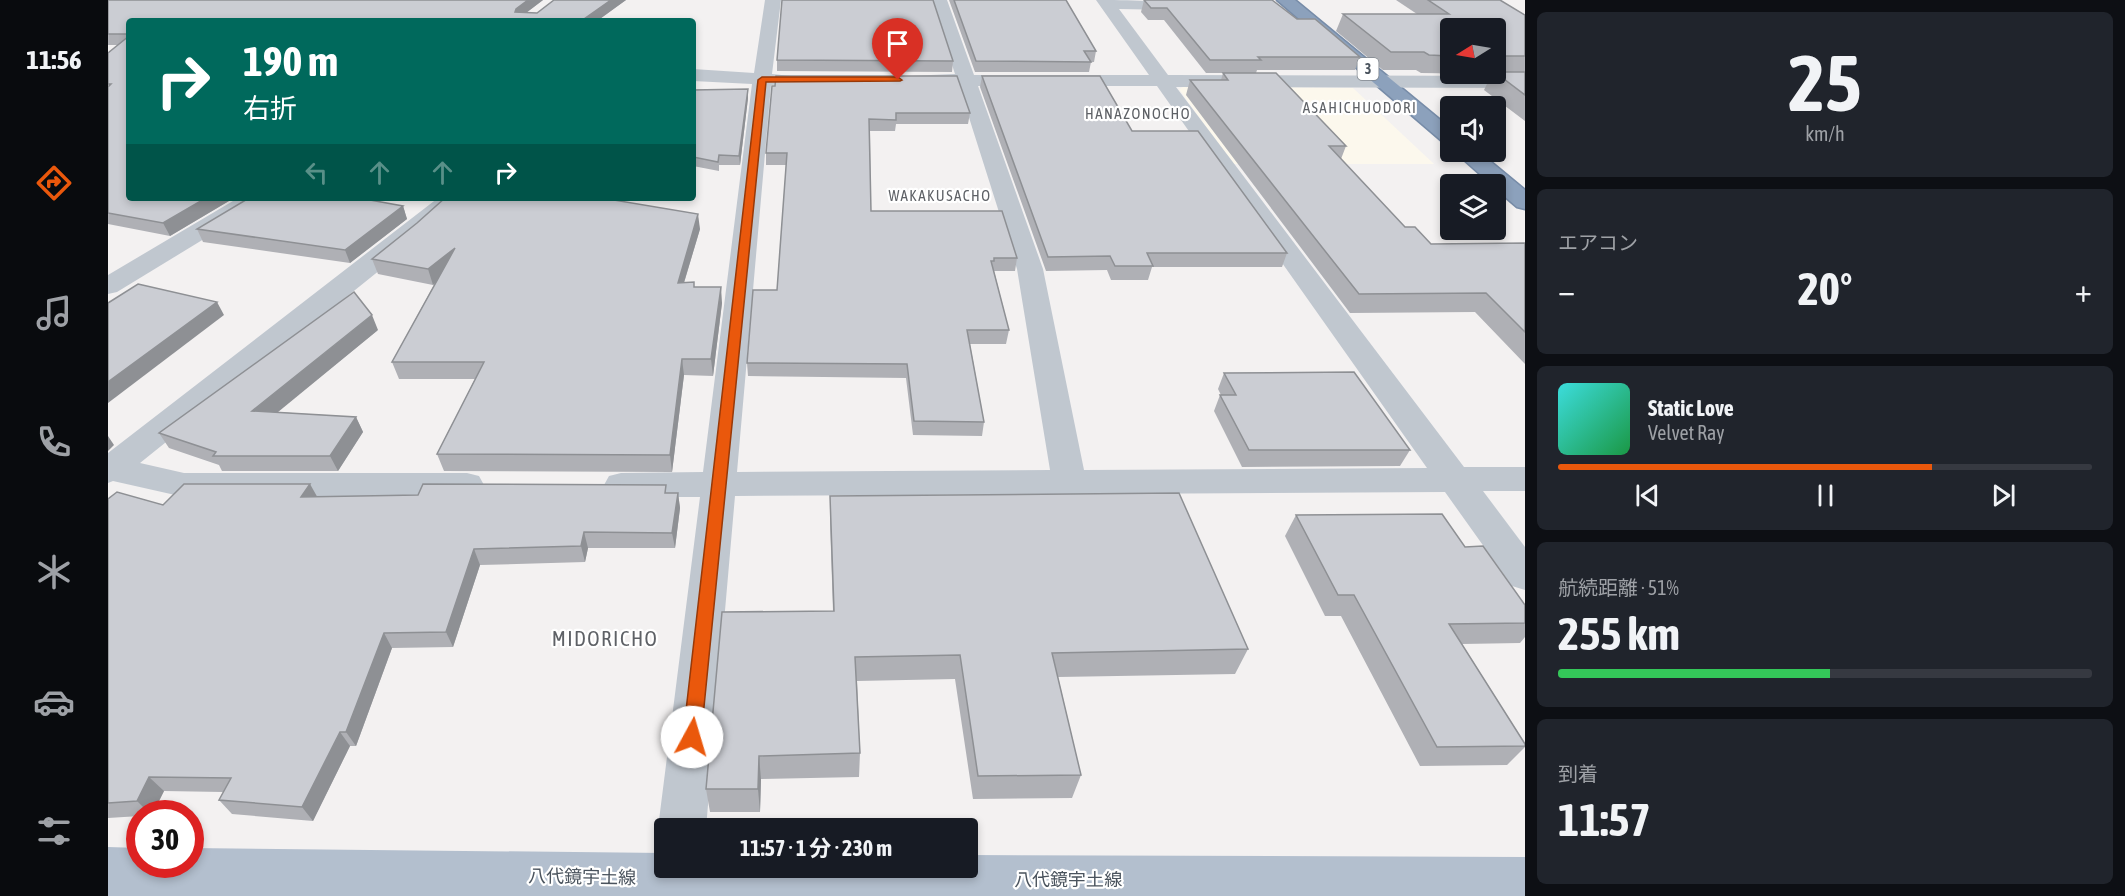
<!DOCTYPE html>
<html lang="ja">
<meta charset="utf-8">
<style>
body{margin:0;font-family:"Asap Condensed","Noto Sans JP",sans-serif;background:#20242c;color:#f1f3f6;height:100vh;display:flex;flex-direction:column;font-size:22px;white-space:nowrap}
*{box-sizing:border-box;margin:0}
p{font-size:20px;color:#9ea1a6}
.icon{flex:none;width:33px;height:33px;fill:none;stroke:currentColor;stroke-width:2;stroke-linecap:round;stroke-linejoin:round}
.map{position:relative;flex:1;overflow:hidden}
.panel{display:flex;flex-direction:column;gap:12px;padding:12px;background:#0d0f14;width:600px}
.panel>*{flex:none}
.banner{position:absolute;left:18px;top:18px;width:570px;height:183px;border-radius:6px;box-shadow:0 3px 9px #0003;background:#00695c;color:#fff;overflow:hidden}
.needle{width:39px;rotate:259deg}
.buttons{position:absolute;left:1332px;top:18px;display:grid;gap:12px}
.buttons a{display:grid;place-items:center;width:66px;height:66px;border-radius:6px;background:#171b24;box-shadow:0 3px 9px #0003;font-size:30px}
.speed{position:absolute;left:18px;top:800px;display:flex;gap:12px;font-size:30px;font-weight:700;text-align:center}
.speed>*{display:grid;place-content:center;width:78px;height:78px;border-radius:50%;background:#171b24;box-shadow:0 3px 9px #0003;line-height:1}
.speed .limit{border:9px solid #d22;background:#fff;color:#111}
.pin{position:absolute;display:grid;place-items:center;width:51px;height:51px;color:#fff;margin:-62px -26px;border-radius:50% 50% 50% 0;rotate:-45deg;box-shadow:0 0 6px #0007}
.pin .icon{rotate:45deg}
.me{position:absolute;width:66px;margin:-33px;rotate:6deg;stroke-linejoin:round;filter:drop-shadow(0 0 4px #0008)}
.turn{display:flex;align-items:center;gap:21px;height:126px;padding:0 18px;font-size:27px}
.turn .icon{width:78px;height:78px;stroke-width:2.5}
.turn b{display:block;font-size:42px;line-height:51px}
.lanes{display:flex;align-items:center;height:57px;padding:0 18px;background:#0003;justify-content:center;gap:30px;direction:ltr}
.lanes .off{opacity:.35}
.big{font-size:45px;font-weight:700;line-height:1.1}
.panel .widget{flex:1;display:flex;flex-direction:column;justify-content:center;gap:9px;min-width:0;padding:0 21px;border-radius:9px;background:#20242c}
.panel .dial{align-items:center;gap:0}
.dial b{font-size:78px;line-height:1}
.song{display:flex;align-items:center;gap:18px}
.cover{width:72px;height:72px;border-radius:9px;background:linear-gradient(135deg,hsl(180 70% 55%),hsl(140 70% 35%))}
.played{height:6px;border-radius:3px;background:linear-gradient(90deg,#ea580c 70%,#363941 70%)}
.keys{display:flex;justify-content:space-around;direction:ltr}
.heat{display:flex;justify-content:space-between;align-items:center;font-size:33px;direction:ltr}
.charge{height:9px;border-radius:4px;background:linear-gradient(90deg,#34c759 51%,#363941 0)}
.trip{position:absolute;left:546px;top:818px;width:324px;height:60px;border-radius:6px;background:#171b24;box-shadow:0 3px 9px #0003;font-weight:700;line-height:60px;text-align:center}
main{display:flex;flex:1;min-height:0}
.tabs{display:flex;flex-direction:column;width:108px;justify-content:space-around;align-items:center;background:#090b0e;color:#9ea1a6}
.tabs .icon{width:42px;height:42px}
.tabs .active{color:#ea580c}
.tabs b{font-size:27px;color:#f1f3f6}
.map>svg:first-child{display:block}
</style>
<main>
<nav class="tabs">
<b>11:56</b>
<svg class="icon active" aria-label="directions" viewBox="0 0 24 24"><path d="M12 3l9 9-9 9-9-9zM9 14v-3h6M13 9l2 2-2 2"/></svg>
<svg class="icon" aria-label="music" viewBox="0 0 24 24"><path d="M9 18V5l10-2v13"/><circle cx="6" cy="18" r="3"/><circle cx="16" cy="16" r="3"/></svg>
<svg class="icon" aria-label="phone" viewBox="0 0 24 24"><path d="M5 4h4l2 5-3 2q2 4 5 5l2-3 5 2v4C11 20 4 13 5 4z"/></svg>
<svg class="icon" aria-label="climate" viewBox="0 0 24 24"><path d="M12 3v18M4 7l16 10M4 17L20 7"/></svg>
<svg class="icon" aria-label="car" viewBox="0 0 24 24"><path d="M5 17H2v-5l4-1 3-4h7l3 4 3 1v5h-3M9 17h6M6 11h13"/><circle cx="7" cy="17" r="2"/><circle cx="17" cy="17" r="2"/></svg>
<svg class="icon" aria-label="filters" viewBox="0 0 24 24"><path d="M4 7h16M4 17h16"/><circle cx="9" cy="7" r="2"/><circle cx="15" cy="17" r="2"/></svg>
</nav>
<div class="map">
<svg width="1417" height="896" viewBox="0 0 1417 896">
<rect width="100%" height="100%" fill="#f3f1f1"/>
<path fill="#fcf8ed" d="M1077,86L1245,88L1326,164H1124L1071,89Z"/>
<g fill="none" stroke-linecap="round" stroke-linejoin="round">
<g stroke="#778ca8" stroke-width="3">
<g id="highway">
<path d="M1169,0H1187L1342,128V144L1335,142Z"/>
<path d="M1347,152H1371L1417,190V209L1409,207L1388,189V184H1383Z"/>
</g>
</g>
<g fill="#c0c7cf" fill-rule="evenodd">
<path d="M657,0H673L664,74L683,76L685,80L683,84L663,85L629,472L942,470L909,269L851,86H806L799,84L797,80L799,76L847,74L823,0H839L866,75H1041L988,0C1003,0 1064,0 1072,5L1064,10L1011,9L1060,75L1417,76V88L1068,87L1356,467H1417V491H1375L1417,547V590L1404,586L1337,492L627,496L598,828H556V843L550,828L592,497H513L501,494L496,485L501,476L513,473L595,472L644,84L585,81V69L646,73ZM870,86H1049L1319,468L976,470L935,269Z"/>
<path d="M130,198H159L155,203L9,292L0,294V275Z"/>
<path d="M330,198H356L313,237L32,463L76,473H359L371,476L376,485L371,494L359,497H76L5,481L0,483V453Z"/>
</g>
<path fill="#b3bfce" fill-rule="evenodd" d="M0,847L32,848V864H82V848L556,853V867H860V855L1417,857V896H0Z"/>
<use href="#highway" fill="#8ca1bc" fill-rule="evenodd"/>
</g>
<g fill="#afb0b5" fill-rule="evenodd">
<path d="M0,0H435L418,13H429L446,0H518L489,21H21V198H126L62,236L0,224V53L11,45H0Z"/>
<path d="M841,0H958L988,51L986,62H983L981,72H867Z"/>
<path d="M1036,0H1164L1189,19L1252,57L1247,70H1149L1148,73H1098L1056,20H1040L1033,12Z"/>
<path d="M1288,0H1392L1417,15V121L1376,90L1384,74L1313,73L1308,70H1275L1228,31L1235,14H1309ZM1342,28H1388V74H1342Z"/>
<path d="M669,60L845,61L844,72L669,71Z"/>
<path d="M1115,73L1238,146L1233,159L1297,227L1323,244L1417,243V364L1367,312L1242,313L1078,95L1082,80H1113Z"/>
<path d="M849,76L862,113L860,124H788L787,131H762L763,211L909,258L907,271H886L901,330L898,344H862L876,422L874,436L805,435L798,378L640,376L639,363L669,290L678,165H658V153Z"/>
<path d="M874,76L1024,131L1179,253L1174,267H1044L1040,280H1003L999,270L938,271L872,87Z"/>
<path d="M640,89V98L632,165H611V171L585,166V90Z"/>
<path d="M295,206L299,219L242,263L95,242L89,229Z"/>
<path d="M592,229L576,283L587,287L614,303L605,376L576,375L564,472L336,471L329,454L367,379H291L284,362L327,283L325,285L270,274L264,259Z"/>
<path d="M270,330L169,412L248,417L255,432L230,471H114L111,465L61,448L51,433Z"/>
<path d="M1116,373L1302,450L1292,466L1134,467L1106,411L1112,395H1113L1110,389Z"/>
<path d="M570,493L572,508L567,548H480L477,562L372,565L345,647L284,648L248,746H242L205,821L124,814L111,800L115,792L56,791L45,813H32V816L0,818V499L55,505L209,497Z"/>
<path d="M722,496L1140,649L1127,674L950,677L973,775L964,798L865,799L847,679L749,681L752,753L751,777L653,779L652,812H602L598,789L725,611L722,521Z"/>
<path d="M1188,515L1357,547L1417,605V637L1412,643L1354,644L1417,744V747L1399,765L1312,766L1233,616H1217L1177,536Z"/>
</g>
<g fill="#8e9094">
<path d="M420,0H435L410,19L407,12L408,9Z"/>
<path d="M503,0H518L489,21H473Z"/>
<path d="M640,89V98L632,165L631,156Z"/>
<path d="M98,198H126L62,236L55,223Z"/>
<path d="M295,206L299,219L242,263L237,250Z"/>
<path d="M590,214L592,229L571,299L570,283Z"/>
<path d="M347,248L351,263L325,285L320,269Z"/>
<path d="M613,287L614,303L605,376L603,359Z"/>
<path d="M109,302L116,315L0,403V382Z"/>
<path d="M264,315L270,330L153,426L144,411Z"/>
<path d="M574,359L576,375L564,472L562,455Z"/>
<path d="M248,417L255,432L230,471L222,456Z"/>
<path d="M0,436L6,445L0,451Z"/>
<path d="M202,484L211,500L193,497Z"/>
<path d="M570,493L572,508L567,548L564,533Z"/>
<path d="M476,532L480,548L477,562L473,546Z"/>
<path d="M366,549L372,565L345,647L338,632Z"/>
<path d="M276,633L284,648L248,746L238,732Z"/>
<path d="M232,732L242,746L205,821L194,807Z"/>
<path d="M651,756L653,779L652,812L650,789Z"/>
<path d="M41,777L56,791L45,813H41L29,801Z"/>
</g>
<g fill="#cbcdd3" stroke="#8e9094" stroke-width="1.5">
<path d="M0,0H420L408,9L407,12L429,13L446,0H503L473,21H21V34H0Z"/>
<path d="M674,0H825L845,61L669,60Z"/>
<path d="M846,0H958L988,51H976L983,62L868,61Z"/>
<path d="M1036,0H1164L1189,19H1207L1252,57H1150L1153,60H1102L1059,8H1043Z"/>
<path d="M1320,0H1392L1417,15V56H1388V28H1342V56L1321,55L1316,52H1283L1235,14H1341Z"/>
<path d="M21,36V198H98L55,223L0,213V87L3,84H0V53Z"/>
<path d="M1388,72H1417V95L1388,73Z"/>
<path d="M1115,73H1168L1238,146H1221L1297,227H1307L1323,244L1417,243V332L1378,293L1251,294L1082,80H1120Z"/>
<path d="M668,76H849L862,113H788V120L761,119L763,211H894L909,258H886V261H883L901,330H859L876,422L806,421L799,364L639,363L645,290H669L679,153H658L664,86H667Z"/>
<path d="M874,76H992L1024,131H1090L1179,253H1039L1045,266H1007L1002,256L940,257Z"/>
<path d="M640,89L631,156L611,155L610,162L585,157V90Z"/>
<path d="M141,198H251L295,206L237,250L89,229Z"/>
<path d="M337,198H494L590,214L570,283L586,282V287H613L603,359H574L562,455L329,454L376,362H284L347,248L320,269L264,259L309,223Z"/>
<path d="M30,284L109,302L0,382V303Z"/>
<path d="M246,292L264,315L144,411L248,417L222,456H105L108,452L51,433Z"/>
<path d="M1246,372L1302,450H1141L1112,395H1128L1116,373Z"/>
<path d="M76,484H202L193,497L310,495L315,484L558,485L557,493H570L564,533L476,532L473,546L366,549L338,632L276,633L238,732H232L194,807L111,800L123,778L41,777L29,801L0,803V499L9,492L55,505Z"/>
<path d="M1071,493L1140,649L944,653L973,775L870,776L852,655L747,657L752,753L651,756L650,789H598L614,612L726,611L722,496Z"/>
<path d="M1334,514L1357,547L1375,546L1417,605V623L1341,624L1417,744V746L1329,747L1246,595H1230L1188,515Z"/>
</g>
<path fill="#ea580c" stroke="#983908" stroke-width="1.5" d="M790,77L794,80L792,81L658,82L593,737L590,743L584,745L577,743L575,737L650,80L654,77Z"/>
<g text-anchor="middle" stroke-width="4.5" stroke-linejoin="round" paint-order="stroke">
<rect fill="#fff" stroke="#80878e" stroke-width="1.5" x="1249.5" y="58" width="21" height="22" rx="4.5"/>
<g font-size="14" font-weight="bold" fill="#4a535d">
<text x="1260" y="74">3</text>
</g>
<g font-size="15" letter-spacing="1.5" fill="#5e6166" stroke="#fff">
<text x="1252" y="113">ASAHICHUODORI</text>
<text x="1030" y="119">HANAZONOCHO</text>
<text x="832" y="201">WAKAKUSACHO</text>
</g>
<g font-size="18" fill="#4a535d" stroke="#fff">
<text transform="translate(474 877) rotate(1)" y="6">八代鏡宇土線</text>
<text x="960" y="886">八代鏡宇土線</text>
</g>
<g font-size="21" letter-spacing="1.5" fill="#5e6166" stroke="#fff">
<text x="497" y="646">MIDORICHO</text>
</g>
</g>
</svg>
<div class="buttons">
<a><svg class="needle" viewBox="-14 -14 28 28"><path d="M0-13l5 13h-10z" fill="#e53935"/><path d="M0 13l5-13h-10z" fill="#9ea1a6"/></svg></a>
<a><svg class="icon" aria-label="sound" viewBox="0 0 24 24"><path d="M4 9h4l5-4v14l-5-4H4zM17 9q2 3 0 6"/></svg></a>
<a><svg class="icon" aria-label="layers" viewBox="0 0 24 24"><path d="M12 4l9 5-9 5-9-5zM3 14l9 5 9-5"/></svg></a>
</div>
<div class="speed"><div class="limit">30</div></div>
<div class="pin" style="left:790px;top:80px;background:#d93025"><svg class="icon" aria-label="arrive" viewBox="0 0 24 24"><path d="M6 21V4h12l-3 4 3 4H6"/></svg></div>
<svg class="me" style="left:584px;top:737px" viewBox="-20 -20 40 40"><circle r="19" fill="#fff"/><path d="M0-13L10 11 0 6-10 11z" fill="#ea580c"/></svg>
<div class="trip">11:57 · 1 分 · 230 m</div>
<div class="banner">
<div class="turn"><svg class="icon" aria-label="right" viewBox="0 0 24 24"><path d="M7 20v-9h11M14 6l5 5-5 5"/></svg><div><b>190 m</b>右折</div></div>
<div class="lanes"><svg class="icon off" aria-label="left" viewBox="0 0 24 24"><path d="M17 20v-9H6M10 6l-5 5 5 5"/></svg><svg class="icon off" aria-label="ahead" viewBox="0 0 24 24"><path d="M12 20V5M6 11l6-6 6 6"/></svg><svg class="icon off" aria-label="ahead" viewBox="0 0 24 24"><path d="M12 20V5M6 11l6-6 6 6"/></svg><svg class="icon" aria-label="right" viewBox="0 0 24 24"><path d="M7 20v-9h11M14 6l5 5-5 5"/></svg></div>
</div>
</div>
<section class="panel">
<div class="widget dial"><b>25</b><p>km/h</p></div>
<div class="widget"><p>エアコン</p>
<div class="heat"><a>−</a><b class="big">20°</b><a>+</a></div>
</div>
<div class="widget">
<div class="song"><i class="cover"></i><div><b>Static Love</b><p>Velvet Ray</p></div></div>
<div class="played"></div>
<div class="keys"><svg class="icon" aria-label="previous" viewBox="0 0 24 24"><path d="M18 5L8 12l10 7zM5 5v14"/></svg><svg class="icon" aria-label="pause" viewBox="0 0 24 24"><path d="M8 5v14M16 5v14"/></svg><svg class="icon" aria-label="next" viewBox="0 0 24 24"><path d="M6 5l10 7-10 7zM19 5v14"/></svg></div>
</div>
<div class="widget"><p>航続距離 · 51%</p><b class="big">255 km</b><div class="charge"></div></div>
<div class="widget"><p>到着</p><b class="big">11:57</b></div>
</section>
</main>
